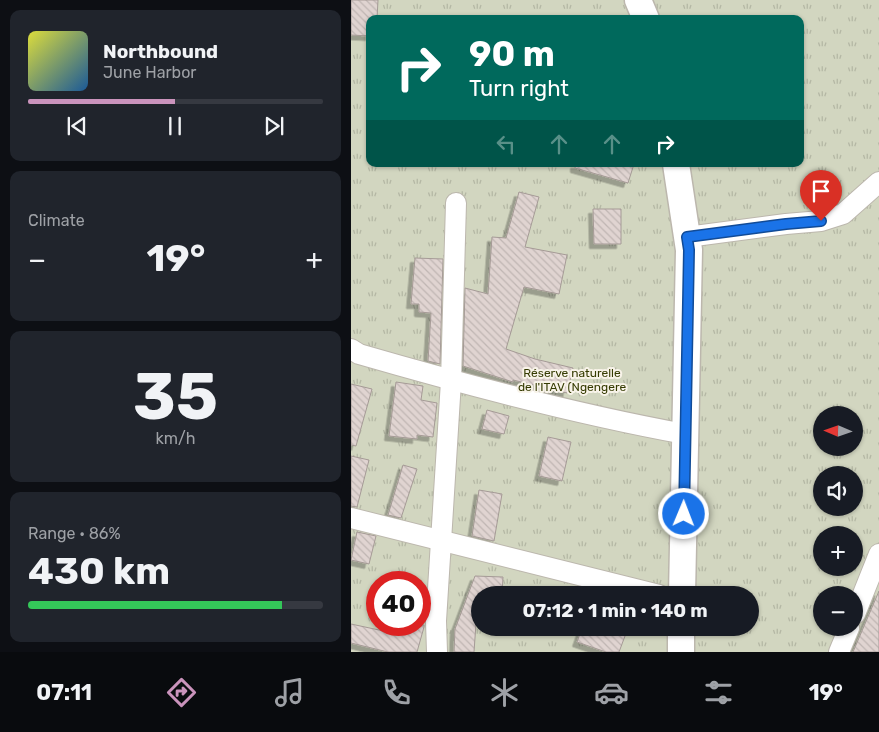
<!DOCTYPE html>
<meta charset="utf-8">
<style>
body{margin:0;font-family:Rubik,sans-serif;background:#20242c;color:#f1f3f6;height:100vh;display:flex;flex-direction:column;font-size:19px;white-space:nowrap}
*{box-sizing:border-box;margin:0}
p{font-size:16px;color:#9ea1a6}
.icon{flex:none;width:28px;height:28px;fill:none;stroke:currentColor;stroke-width:2;stroke-linecap:round;stroke-linejoin:round}
.map{position:relative;flex:1;overflow:hidden}
.sheet{display:flex;flex-direction:column;gap:10px;padding:10px;background:#0d0f14;width:351px}
.sheet>*{flex:none}
.guide{position:absolute;left:15px;top:15px;width:438px;height:152px;border-radius:10px;box-shadow:0 1px 4px #0004;background:#00695c;color:#fff;overflow:hidden}
.needle{width:32px;rotate:272deg}
.controls{position:absolute;left:462px;top:406px;display:grid;gap:10px}
.controls a{display:grid;place-items:center;width:50px;height:50px;border-radius:50%;background:#171b24;box-shadow:0 1px 4px #0004;font-size:25px}
.speed{position:absolute;left:15px;top:571px;display:flex;gap:10px;font-size:25px;font-weight:700;text-align:center}
.speed>*{display:grid;place-content:center;width:65px;height:65px;border-radius:50%;background:#171b24;box-shadow:0 1px 4px #0004;line-height:1}
.speed .limit{border:8px solid #d22;background:#fff;color:#111}
.pin{position:absolute;display:grid;place-items:center;width:42px;height:42px;color:#fff;margin:-51px -21px;border-radius:50% 50% 50% 0;rotate:-45deg;box-shadow:0 0 5px #0007}
.pin .icon{rotate:45deg}
.me{position:absolute;width:55px;margin:-28px;rotate:1deg;stroke-linejoin:round;filter:drop-shadow(0 0 4px #0008)}
.turn{display:flex;align-items:center;gap:18px;height:105px;padding:0 20px;font-size:22px}
.turn .icon{width:65px;height:65px;stroke-width:2.5}
.turn b{display:block;font-size:35px;line-height:42px}
.lanes{display:flex;align-items:center;height:48px;padding:0 20px;background:#0003;justify-content:center;gap:25px;direction:ltr}
.lanes .off{opacity:.35}
.big{font-size:38px;font-weight:700;line-height:1.1}
.sheet .tile{flex:1;display:flex;flex-direction:column;justify-content:center;gap:8px;min-width:0;padding:0 18px;border-radius:10px;background:#20242c}
.sheet .dial{align-items:center;gap:0}
.dial b{font-size:65px;line-height:1}
.song{display:flex;align-items:center;gap:15px}
.cover{width:60px;height:60px;border-radius:8px;background:linear-gradient(135deg,hsl(60 70% 55%),hsl(210 70% 35%))}
.played{height:5px;border-radius:2px;background:linear-gradient(90deg,#ca93bc 50%,#363941 50%)}
.keys{display:flex;justify-content:space-around;direction:ltr}
.heat{display:flex;justify-content:space-between;align-items:center;font-size:28px;direction:ltr}
.charge{height:8px;border-radius:4px;background:linear-gradient(90deg,#34c759 86%,#363941 0)}
.trip{position:absolute;left:120px;top:586px;width:288px;height:50px;border-radius:25px;background:#171b24;box-shadow:0 1px 4px #0004;font-weight:700;line-height:50px;text-align:center}
.dock{display:flex;height:80px;justify-content:space-around;align-items:center;background:#090b0e;color:#9ea1a6}
.dock .icon{width:35px;height:35px}
.dock .selected{color:#ca93bc}
.dock b{font-size:22px;color:#f1f3f6}
main{display:flex;flex:1;min-height:0}
.map>svg:first-child{display:block}
</style>
<main>
<section class="sheet">
<div class="tile">
<div class="song"><i class="cover"></i><div><b>Northbound</b><p>June Harbor</p></div></div>
<div class="played"></div>
<div class="keys"><svg class="icon" aria-label="previous" viewBox="0 0 24 24"><path d="M18 5L8 12l10 7zM5 5v14"/></svg><svg class="icon" aria-label="pause" viewBox="0 0 24 24"><path d="M8 5v14M16 5v14"/></svg><svg class="icon" aria-label="next" viewBox="0 0 24 24"><path d="M6 5l10 7-10 7zM19 5v14"/></svg></div>
</div>
<div class="tile"><p>Climate</p>
<div class="heat"><a>−</a><b class="big">19°</b><a>+</a></div>
</div>
<div class="tile dial"><b>35</b><p>km/h</p></div>
<div class="tile"><p>Range · 86%</p><b class="big">430 km</b><div class="charge"></div></div>
</section>
<div class="map">
<svg width="528" height="652" viewBox="0 0 528 652">
<defs>
<pattern id="park-tufts" width="24" height="20" patternUnits="userSpaceOnUse" patternTransform="scale(1.25)"><rect width="24" height="20" fill="#d2d6c0"/><path d="M3 7l-1-3M5 7V3M7 7l1-3M15 17l-1-3M17 17v-4M19 17l1-3" fill="none" stroke="#b4b7a4"/></pattern>
<pattern id="building-back-hatch" width="6" height="6" patternUnits="userSpaceOnUse" patternTransform="scale(1.25)"><rect width="6" height="6" fill="#e0d4d1"/><path d="M-1 5l2 2M0 0l6 6M5-1l2 2" fill="none" stroke="#c0b6b3"/></pattern>
<filter id="shadow"><feDropShadow dx="-4.5" dy="4.5" stdDeviation="0" flood-color="#0004"/></filter>
</defs>
<rect width="100%" height="100%" fill="#f8f3e9"/>
<path fill="url(#park-tufts)" fill-rule="evenodd" d="M0,0H528V652H0ZM19,19H449V164H19ZM471,415H504V448H471ZM471,475H504V508H471ZM471,535H504V568H471ZM26,582H69V625H26ZM129,595H399V628H129ZM471,595H504V628H471Z"/>
<g fill="url(#building-back-hatch)" stroke="#a59a96" filter="url(#shadow)">
<path d="M0,0H27L26,19H19V36L0,35Z"/>
<path d="M224,164H283L277,183L224,168Z"/>
<path d="M168,192L188,197L174,247L216,255L208,294L173,287L155,349L184,359L222,368L216,393L162,380V382L112,366L114,288L137,294L141,237L155,238Z"/>
<path d="M242,209H270V244H243Z"/>
<path d="M64,258L92,259L89,364L77,361L80,313L68,312V304H60Z"/>
<path d="M45,382L72,386L70,400L86,403L82,437L66,435V439L38,436Z"/>
<path d="M0,384L21,389L5,446L0,445Z"/>
<path d="M136,410L158,416L153,434L131,429Z"/>
<path d="M197,437L220,442L211,481L188,476Z"/>
<path d="M0,456L18,460L6,507L0,506Z"/>
<path d="M52,465L66,469L50,518L37,515Z"/>
<path d="M128,490L151,494L143,541L121,536Z"/>
<path d="M6,532L25,536L18,564L0,560Z"/>
<path d="M124,576L152,577L151,595H127L123,652H103L104,629Z"/>
<path d="M528,591V652H502Z"/>
<path d="M0,624L42,633L44,625H73V627L66,652H37L0,643Z"/>
<path d="M231,628H277L268,652H255L226,642Z"/>
</g>
<g fill="none" stroke-linecap="round" stroke-linejoin="round">
<g stroke="#bcb7ad" stroke-width="22">
<g id="minor">
<path d="M336,237L435,224L470,221L492,214L528,182"/>
<path d="M0,349L8,354C115,385 224,414 334,434"/>
<path d="M0,518L308,595"/>
<path d="M504,614L528,554"/>
<path d="M86,652L85,621L100,381L105,203"/>
<path d="M488,652L498,628"/>
</g>
</g>
<g stroke="#bcb7ad" stroke-width="29">
<g id="tertiary">
<path d="M287,0L295,19"/>
<path d="M325,164L338,250L331,595"/>
<path d="M330,652V628"/>
</g>
</g>
<use href="#minor" stroke="#fff" stroke-width="20"/>
<use href="#tertiary" stroke="#fff" stroke-width="26"/>
</g>
<g fill="none" stroke-linecap="round" stroke-linejoin="round">
<g stroke="#114b97" stroke-width="12">
<path id="route" d="M333,514L338,250L336,237L435,224L470,221"/>
</g>
<use href="#route" stroke="#1a73e8" stroke-width="9"/>
</g>
<g text-anchor="middle" stroke-width="4" stroke-linejoin="round" paint-order="stroke">
<g font-size="12" fill="#353b02" stroke="#f8f3e9">
<text x="221" y="377">Réserve naturelle<tspan x="221" dy="14">de l'ITAV (Ngengere</tspan></text>
</g>
</g>
</svg>
<div class="controls">
<a><svg class="needle" viewBox="-14 -14 28 28"><path d="M0-13l5 13h-10z" fill="#e53935"/><path d="M0 13l5-13h-10z" fill="#9ea1a6"/></svg></a>
<a><svg class="icon" aria-label="sound" viewBox="0 0 24 24"><path d="M4 9h4l5-4v14l-5-4H4zM17 9q2 3 0 6"/></svg></a>
<a>+</a>
<a>−</a>
</div>
<div class="speed"><div class="limit">40</div></div>
<div class="pin" style="left:470px;top:221px;background:#d93025"><svg class="icon" aria-label="arrive" viewBox="0 0 24 24"><path d="M6 21V4h12l-3 4 3 4H6"/></svg></div>
<svg class="me" style="left:333px;top:514px" viewBox="-20 -20 40 40"><circle r="17" fill="#1a73e8" stroke="#fff" stroke-width="3"/><path d="M0-11L8 9 0 5-8 9z" fill="#fff"/></svg>
<div class="trip">07:12 · 1 min · 140 m</div>
<div class="guide">
<div class="turn"><svg class="icon" aria-label="right" viewBox="0 0 24 24"><path d="M7 20v-9h11M14 6l5 5-5 5"/></svg><div><b>90 m</b>Turn right</div></div>
<div class="lanes"><svg class="icon off" aria-label="left" viewBox="0 0 24 24"><path d="M17 20v-9H6M10 6l-5 5 5 5"/></svg><svg class="icon off" aria-label="ahead" viewBox="0 0 24 24"><path d="M12 20V5M6 11l6-6 6 6"/></svg><svg class="icon off" aria-label="ahead" viewBox="0 0 24 24"><path d="M12 20V5M6 11l6-6 6 6"/></svg><svg class="icon" aria-label="right" viewBox="0 0 24 24"><path d="M7 20v-9h11M14 6l5 5-5 5"/></svg></div>
</div>
</div>
</main>
<nav class="dock">
<b>07:11</b>
<svg class="icon selected" aria-label="directions" viewBox="0 0 24 24"><path d="M12 3l9 9-9 9-9-9zM9 14v-3h6M13 9l2 2-2 2"/></svg>
<svg class="icon" aria-label="music" viewBox="0 0 24 24"><path d="M9 18V5l10-2v13"/><circle cx="6" cy="18" r="3"/><circle cx="16" cy="16" r="3"/></svg>
<svg class="icon" aria-label="phone" viewBox="0 0 24 24"><path d="M5 4h4l2 5-3 2q2 4 5 5l2-3 5 2v4C11 20 4 13 5 4z"/></svg>
<svg class="icon" aria-label="climate" viewBox="0 0 24 24"><path d="M12 3v18M4 7l16 10M4 17L20 7"/></svg>
<svg class="icon" aria-label="car" viewBox="0 0 24 24"><path d="M5 17H2v-5l4-1 3-4h7l3 4 3 1v5h-3M9 17h6M6 11h13"/><circle cx="7" cy="17" r="2"/><circle cx="17" cy="17" r="2"/></svg>
<svg class="icon" aria-label="filters" viewBox="0 0 24 24"><path d="M4 7h16M4 17h16"/><circle cx="9" cy="7" r="2"/><circle cx="15" cy="17" r="2"/></svg>
<b>19°</b>
</nav>
